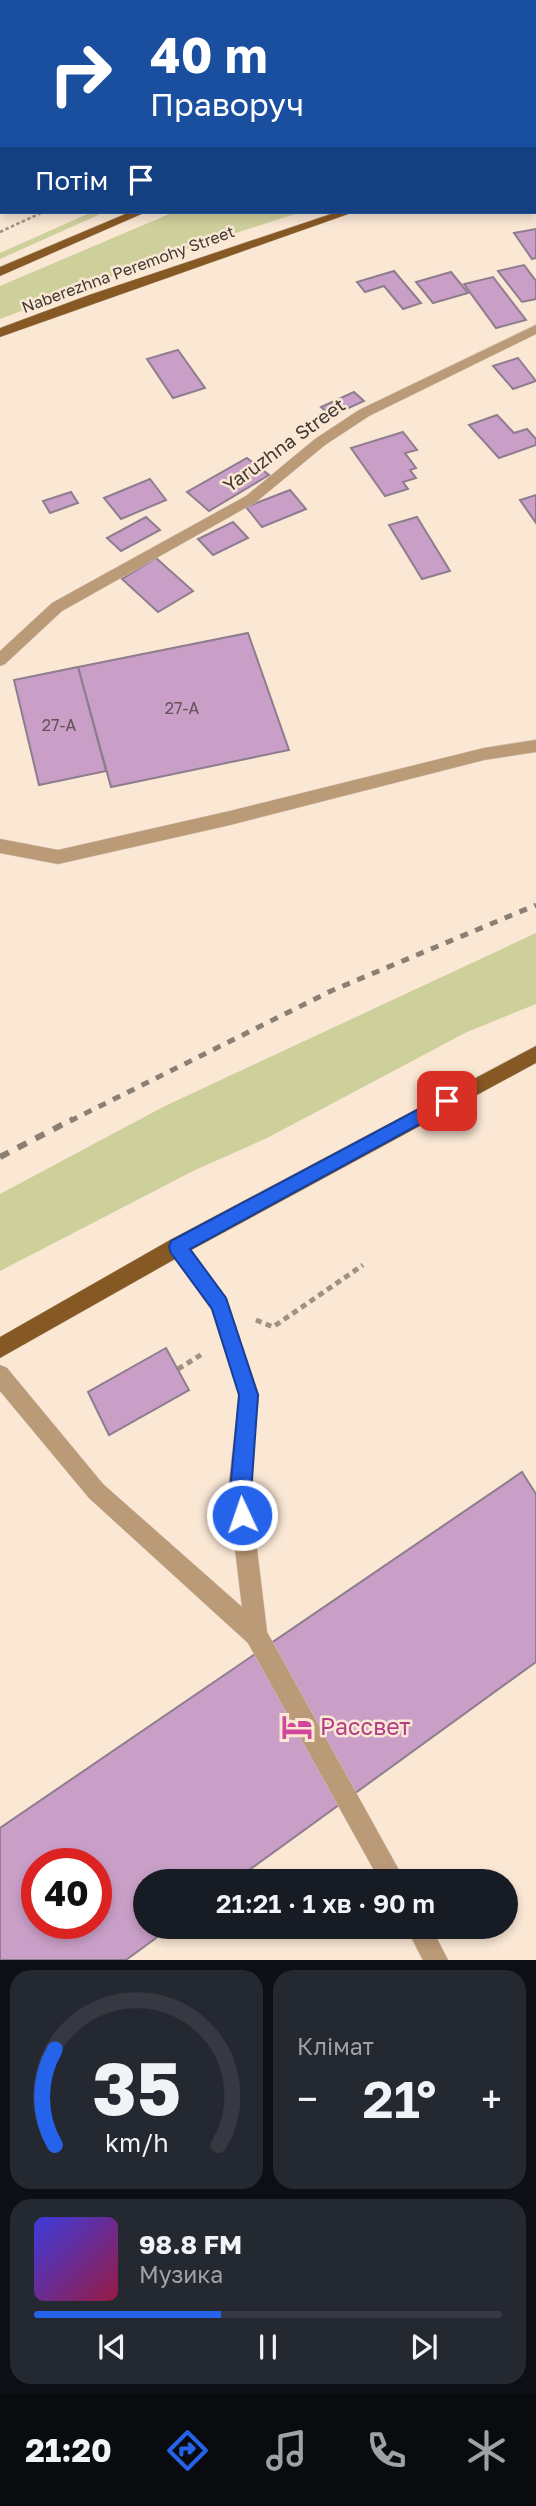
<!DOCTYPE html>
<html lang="uk">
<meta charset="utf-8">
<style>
body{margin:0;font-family:"Golos Text",sans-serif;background:#242831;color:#f1f3f6;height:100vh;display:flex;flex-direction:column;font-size:26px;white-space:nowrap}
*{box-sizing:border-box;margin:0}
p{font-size:23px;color:#9ea1a6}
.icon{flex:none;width:38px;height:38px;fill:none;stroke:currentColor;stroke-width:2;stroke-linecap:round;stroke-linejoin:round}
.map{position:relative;height:1960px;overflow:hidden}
.side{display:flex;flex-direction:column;gap:10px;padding:10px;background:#0d0f14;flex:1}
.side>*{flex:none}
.banner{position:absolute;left:0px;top:0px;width:537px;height:214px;box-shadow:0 4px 10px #0003;background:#1a4fa0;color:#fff;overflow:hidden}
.speed{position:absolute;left:21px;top:1848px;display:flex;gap:14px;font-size:35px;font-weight:700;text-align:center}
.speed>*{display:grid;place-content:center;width:91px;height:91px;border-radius:50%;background:#171b24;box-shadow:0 4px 10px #0003;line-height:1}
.speed .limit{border:10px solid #d22;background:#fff;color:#111}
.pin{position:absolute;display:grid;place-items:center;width:60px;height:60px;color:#fff;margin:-30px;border-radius:14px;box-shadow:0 4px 10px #0006}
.me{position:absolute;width:77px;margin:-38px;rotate:357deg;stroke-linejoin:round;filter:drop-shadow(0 0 5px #0008)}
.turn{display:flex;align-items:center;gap:24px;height:147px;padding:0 35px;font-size:32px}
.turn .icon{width:91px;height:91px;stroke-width:2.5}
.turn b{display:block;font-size:49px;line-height:60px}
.then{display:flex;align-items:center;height:66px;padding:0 35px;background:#0003;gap:14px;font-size:26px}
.big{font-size:52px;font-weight:600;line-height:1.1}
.side .card{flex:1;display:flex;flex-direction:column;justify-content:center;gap:10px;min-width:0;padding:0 24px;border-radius:21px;background:#242831}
.side .dial{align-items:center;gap:0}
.dial svg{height:182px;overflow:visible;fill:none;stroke:#363941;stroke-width:7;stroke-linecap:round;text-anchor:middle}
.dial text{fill:#f1f3f6;stroke:none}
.song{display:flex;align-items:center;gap:21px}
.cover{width:84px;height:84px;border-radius:10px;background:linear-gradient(135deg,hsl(240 70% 55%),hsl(340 70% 35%))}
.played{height:7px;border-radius:4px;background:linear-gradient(90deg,#2563eb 40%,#363941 40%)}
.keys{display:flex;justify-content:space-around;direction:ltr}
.heat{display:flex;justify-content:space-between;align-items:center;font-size:38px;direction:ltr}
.side .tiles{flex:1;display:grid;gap:10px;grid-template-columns:1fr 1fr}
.card:last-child{grid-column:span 2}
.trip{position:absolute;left:133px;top:1869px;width:385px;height:70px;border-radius:35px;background:#171b24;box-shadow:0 4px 10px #0003;font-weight:600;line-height:70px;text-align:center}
.tabs{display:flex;height:112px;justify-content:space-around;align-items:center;background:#090b0e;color:#9ea1a6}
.tabs .icon{width:49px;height:49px}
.tabs .on{color:#2563eb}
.tabs b{font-size:32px;color:#f1f3f6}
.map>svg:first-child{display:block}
</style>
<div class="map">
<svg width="536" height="1960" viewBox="0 0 536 1960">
<rect width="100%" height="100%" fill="#fae7d4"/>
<g fill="#ced09c">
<path d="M92,212H105L0,259V253Z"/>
<path d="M174,212H301L180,251L0,319V286Z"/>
<path d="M536,933V1004L467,1032L267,1138L195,1170L0,1271V1194L163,1107Z"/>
</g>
<g fill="#c99fc8" stroke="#8e7d8e" stroke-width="2" fill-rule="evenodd">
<path d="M536,229V258L532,259L514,233Z"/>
<path d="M524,265L536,281V299L522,302L498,271Z"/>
<path d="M394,271L421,303L403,309L384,286L365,292L357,282Z"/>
<path d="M451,272L468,293L433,303L416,282Z"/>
<path d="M493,277L526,320L496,328L464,284Z"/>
<path d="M178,350L205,388L173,398L147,359Z"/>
<path d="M518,358L536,381L513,389L493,366Z"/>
<path d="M354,392L364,401L331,416L321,407Z"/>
<path d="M497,415L514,433L527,429L536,439V445L499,458L469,425Z"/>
<path d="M403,432L417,450L405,453L416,468L410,470L416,478L403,482L408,489L385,496L351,448Z"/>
<path d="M247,458L269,475L209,511L187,492Z"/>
<path d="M150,479L166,500L121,519L104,498Z"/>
<path d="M290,490L306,509L262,527L246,507Z"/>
<path d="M71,492L78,503L50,513L43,501Z"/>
<path d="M536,495V523L520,500Z"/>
<path d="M146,517L160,530L121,551L107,538Z"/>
<path d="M417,517L450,571L422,579L389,525Z"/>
<path d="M233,522L248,538L213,555L198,539Z"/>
<path d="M156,558L193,591L158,612L122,579Z"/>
<path d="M248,633L289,750L111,787L78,667Z"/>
<path d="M78,667L106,771L39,785L14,680Z"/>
<path d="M166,1348L189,1390L109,1435L88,1392Z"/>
<path d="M522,1472L536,1494V1662L234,1881H145V1927H171L126,1960H0V1828ZM37,1864H96V1923H37Z"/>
</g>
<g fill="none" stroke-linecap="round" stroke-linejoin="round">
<g stroke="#d5c4b4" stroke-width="1">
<g id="minor">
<path d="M102,0H113L114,2H103Z"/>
<path d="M0,148H2L0,156Z"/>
<path d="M536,325V334L369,416L325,445L256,502L62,611L5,664L0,666V651L52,603L246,496L315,439L359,410Z"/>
<path d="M536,740V752L484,760L230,825L58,864L0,853V839L58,850L230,811L484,748Z"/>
<path d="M177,1238L184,1240L226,1297L259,1395L250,1491L267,1632L405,1881H380L248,1643L89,1498L0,1391V1365L7,1368L103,1484L242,1607L228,1491L239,1395L211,1309L167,1247L170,1240Z"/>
<path d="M406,1927H431L448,1960H423Z"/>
</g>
</g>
<g stroke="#d5c4b4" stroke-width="1">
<g id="major">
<path d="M130,212H146L0,276V267Z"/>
<path d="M337,212H354L0,337V328L89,295Z"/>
<path d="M536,1046V1063L184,1254L0,1358V1337L170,1240Z"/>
</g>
</g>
<path stroke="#9f9184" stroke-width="2.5" stroke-dasharray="3.5 2.5" stroke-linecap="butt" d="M0,232L43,212"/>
<g stroke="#9f9184" stroke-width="5" stroke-dasharray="6 4.5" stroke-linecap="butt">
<path d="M256,1320L273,1327L363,1265"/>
<path d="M178,1369L204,1353"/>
</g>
<use href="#minor" fill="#bb9a78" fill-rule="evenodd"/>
<use href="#major" fill="#865823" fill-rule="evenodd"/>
<path stroke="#8b7f73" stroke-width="5" stroke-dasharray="8 8" stroke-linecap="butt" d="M70,1121L331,991L536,905"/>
<path stroke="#8b7f73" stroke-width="6" stroke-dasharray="10 10" stroke-linecap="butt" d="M0,1157L73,1119"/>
</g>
<path fill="#2563eb" stroke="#184099" stroke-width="2" d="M447,1094L455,1101L453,1106L190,1249L226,1298L258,1395L249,1522L242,1525L235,1522L230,1491L239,1395L212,1309L171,1253L169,1247L171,1241Z"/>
<defs>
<g id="hotel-bare" transform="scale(2.415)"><path d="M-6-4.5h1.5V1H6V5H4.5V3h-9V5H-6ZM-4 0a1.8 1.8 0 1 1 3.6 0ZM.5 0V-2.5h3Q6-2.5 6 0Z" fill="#d1479c" stroke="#fae7d4" stroke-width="2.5" paint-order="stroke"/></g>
</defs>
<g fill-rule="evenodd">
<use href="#hotel-bare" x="297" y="1727"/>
</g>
<g text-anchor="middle" stroke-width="5" stroke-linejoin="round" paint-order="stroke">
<g font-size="16" fill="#413932" stroke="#fae7d4">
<text transform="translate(128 269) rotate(-20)" y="6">Naberezhna Peremohy Street</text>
</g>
<g font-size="16" fill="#635258">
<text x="182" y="714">27-А</text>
<text x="59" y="731">27-А</text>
</g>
<g font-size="19" fill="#413932" stroke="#fae7d4">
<text transform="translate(284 445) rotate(-36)" y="7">Yaruzhna Street</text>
</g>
<g font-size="23" fill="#b23c85" stroke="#fae7d4" text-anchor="start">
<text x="320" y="1735">Рассвет</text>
</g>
</g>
</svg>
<div class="speed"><div class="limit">40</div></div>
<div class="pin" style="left:447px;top:1101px;background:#d93025"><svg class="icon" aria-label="arrive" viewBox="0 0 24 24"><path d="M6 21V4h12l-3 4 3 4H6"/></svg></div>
<svg class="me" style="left:242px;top:1515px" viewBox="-20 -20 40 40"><circle r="17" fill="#2563eb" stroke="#fff" stroke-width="3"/><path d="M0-11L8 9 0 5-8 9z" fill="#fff"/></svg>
<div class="trip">21:21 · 1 хв · 90 m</div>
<div class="banner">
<div class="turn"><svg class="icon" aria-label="right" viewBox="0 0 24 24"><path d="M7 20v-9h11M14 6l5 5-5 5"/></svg><div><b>40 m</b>Праворуч</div></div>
<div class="then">Потім<svg class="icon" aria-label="arrive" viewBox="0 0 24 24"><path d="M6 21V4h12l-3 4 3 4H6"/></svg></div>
</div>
</div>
<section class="side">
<div class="tiles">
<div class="card dial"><svg viewBox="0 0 100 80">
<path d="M14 69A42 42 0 1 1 86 69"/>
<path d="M14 69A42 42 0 0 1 14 27" stroke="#2563eb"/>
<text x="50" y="56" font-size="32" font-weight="700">35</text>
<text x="50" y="72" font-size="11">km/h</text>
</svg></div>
<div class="card"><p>Клімат</p>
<div class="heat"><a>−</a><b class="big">21°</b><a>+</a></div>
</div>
<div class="card">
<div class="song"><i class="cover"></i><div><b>98.8 FM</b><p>Музика</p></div></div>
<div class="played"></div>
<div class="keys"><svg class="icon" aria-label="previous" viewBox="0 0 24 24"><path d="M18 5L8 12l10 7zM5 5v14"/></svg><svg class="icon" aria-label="pause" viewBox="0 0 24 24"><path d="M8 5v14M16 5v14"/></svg><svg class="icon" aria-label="next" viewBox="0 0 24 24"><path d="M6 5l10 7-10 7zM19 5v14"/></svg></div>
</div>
</div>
</section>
<nav class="tabs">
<b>21:20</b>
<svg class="icon on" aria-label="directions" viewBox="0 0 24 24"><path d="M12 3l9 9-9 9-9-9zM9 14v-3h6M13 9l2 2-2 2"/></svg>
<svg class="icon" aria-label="music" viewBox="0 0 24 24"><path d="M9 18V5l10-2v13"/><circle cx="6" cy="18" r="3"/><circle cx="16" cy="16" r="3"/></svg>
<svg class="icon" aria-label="phone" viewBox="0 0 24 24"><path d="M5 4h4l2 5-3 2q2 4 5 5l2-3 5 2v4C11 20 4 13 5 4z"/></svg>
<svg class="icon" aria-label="climate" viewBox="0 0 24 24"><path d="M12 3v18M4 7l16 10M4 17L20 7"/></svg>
</nav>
